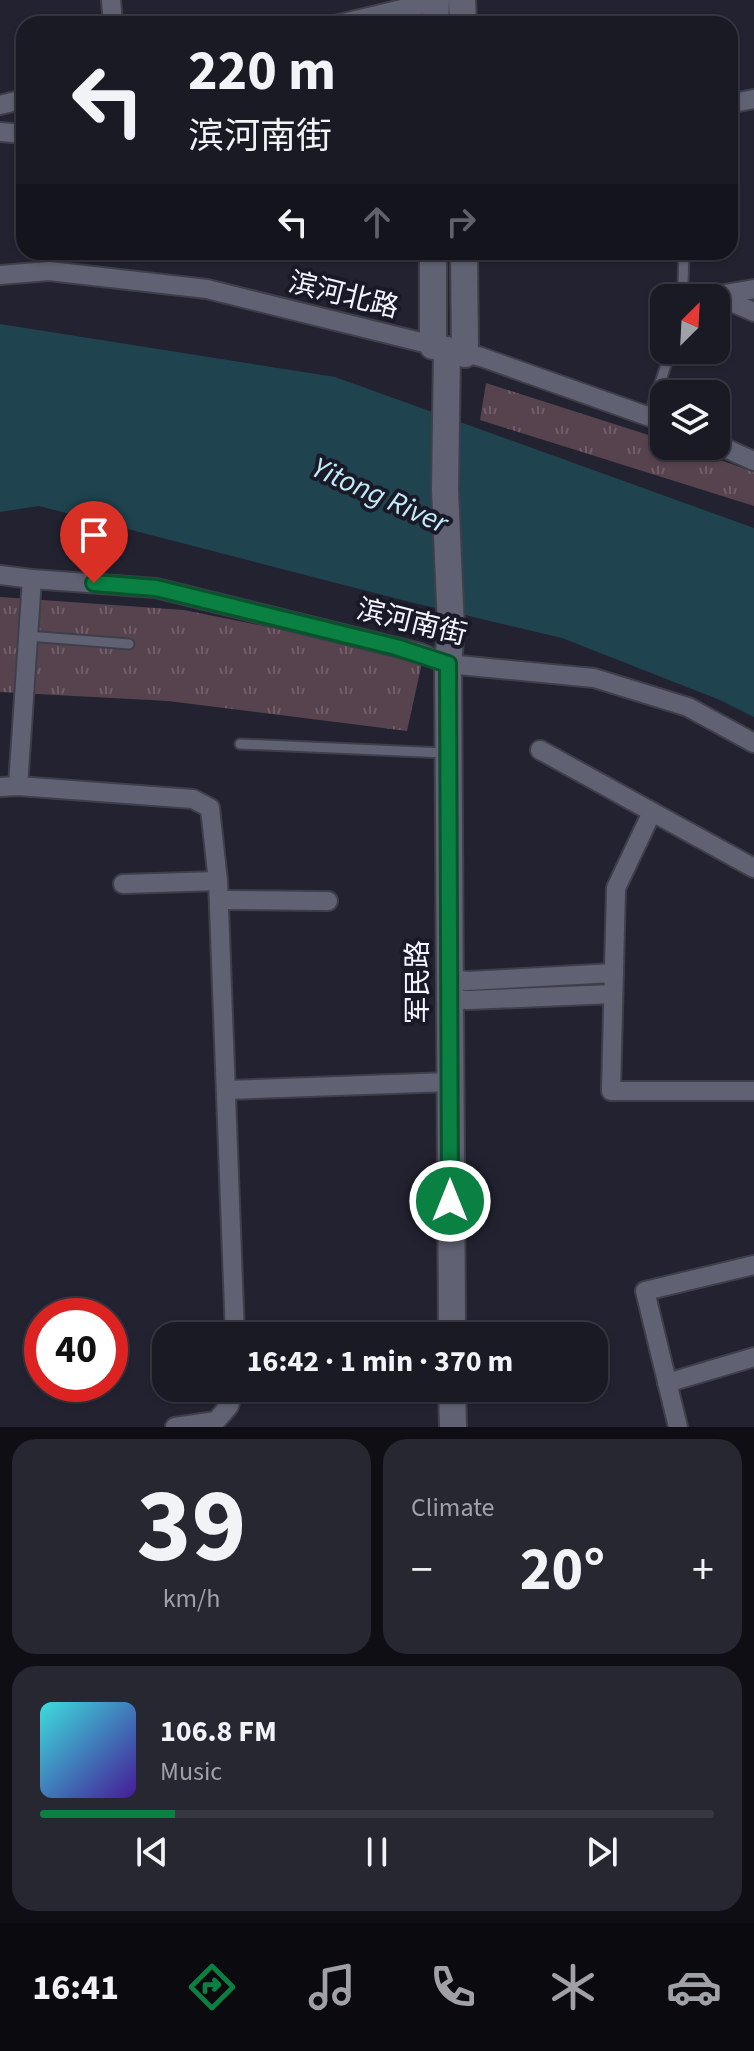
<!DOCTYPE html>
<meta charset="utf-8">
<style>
body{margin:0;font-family:"Source Sans 3","Noto Sans SC",sans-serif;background:#272732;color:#f1f3f6;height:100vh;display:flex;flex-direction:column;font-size:30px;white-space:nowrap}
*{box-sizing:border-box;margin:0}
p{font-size:26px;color:#9fa1a7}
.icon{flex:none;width:44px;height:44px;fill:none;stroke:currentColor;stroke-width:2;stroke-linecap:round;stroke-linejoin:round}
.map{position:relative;height:1427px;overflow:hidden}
.side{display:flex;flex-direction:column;gap:12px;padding:12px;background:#0e0e14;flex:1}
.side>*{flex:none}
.top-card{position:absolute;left:16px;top:16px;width:722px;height:244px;border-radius:24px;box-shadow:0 2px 6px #0004,0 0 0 2px #383842;background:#1a1a25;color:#f1f3f6;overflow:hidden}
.needle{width:52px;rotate:24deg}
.buttons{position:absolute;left:650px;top:284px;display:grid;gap:16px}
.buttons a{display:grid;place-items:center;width:80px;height:80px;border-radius:16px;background:#1a1a25;box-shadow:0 2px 6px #0004,0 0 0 2px #383842;font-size:40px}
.speed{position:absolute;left:24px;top:1298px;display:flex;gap:16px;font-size:40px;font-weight:700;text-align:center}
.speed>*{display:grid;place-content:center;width:104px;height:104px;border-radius:50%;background:#1a1a25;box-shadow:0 2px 6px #0004,0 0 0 2px #383842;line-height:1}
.speed .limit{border:12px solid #d22;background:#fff;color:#111}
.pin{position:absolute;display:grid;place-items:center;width:68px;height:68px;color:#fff;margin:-82px -34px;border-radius:50% 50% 50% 0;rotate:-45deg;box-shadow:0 0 8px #0007}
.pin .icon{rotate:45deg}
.me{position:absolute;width:88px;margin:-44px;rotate:0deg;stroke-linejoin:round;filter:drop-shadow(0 0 6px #0008)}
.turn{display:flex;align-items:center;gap:28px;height:168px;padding:0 40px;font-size:36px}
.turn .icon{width:104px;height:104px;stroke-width:2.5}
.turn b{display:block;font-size:56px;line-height:68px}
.lanes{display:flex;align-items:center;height:76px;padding:0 40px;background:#0003;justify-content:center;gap:40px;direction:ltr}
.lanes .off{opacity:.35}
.big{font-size:60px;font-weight:700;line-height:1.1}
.side .tile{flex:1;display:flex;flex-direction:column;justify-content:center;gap:12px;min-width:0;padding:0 28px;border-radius:24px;background:#272732}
.side .dial{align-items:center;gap:0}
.dial b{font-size:104px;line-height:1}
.song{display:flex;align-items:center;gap:24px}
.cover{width:96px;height:96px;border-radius:12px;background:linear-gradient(135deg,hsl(180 70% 55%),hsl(260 70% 35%))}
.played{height:8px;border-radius:4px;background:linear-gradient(90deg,#0b8043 20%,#383842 20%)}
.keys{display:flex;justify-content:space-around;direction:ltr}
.heat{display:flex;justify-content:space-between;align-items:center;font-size:44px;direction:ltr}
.side .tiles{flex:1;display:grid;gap:12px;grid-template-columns:1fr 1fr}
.tile:last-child{grid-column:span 2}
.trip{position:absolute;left:152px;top:1322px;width:456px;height:80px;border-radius:24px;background:#1a1a25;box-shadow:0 2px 6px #0004,0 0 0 2px #383842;font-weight:700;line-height:80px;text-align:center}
.dock{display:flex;height:128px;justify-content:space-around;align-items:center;background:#0a0a0f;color:#9fa1a7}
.dock .icon{width:56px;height:56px}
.dock .current{color:#0b8043}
.dock b{font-size:36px;color:#f1f3f6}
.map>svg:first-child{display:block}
</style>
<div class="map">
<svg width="754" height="1427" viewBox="0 0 754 1427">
<defs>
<pattern id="park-tufts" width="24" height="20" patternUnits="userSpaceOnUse" patternTransform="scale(2)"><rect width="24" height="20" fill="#57434e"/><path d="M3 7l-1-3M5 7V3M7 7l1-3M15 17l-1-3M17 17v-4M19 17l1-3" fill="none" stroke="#705f69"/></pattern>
</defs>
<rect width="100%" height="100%" fill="#222231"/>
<g fill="url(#park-tufts)">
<path d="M486,383L664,440V446H681L754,472V506L480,420Z"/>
<path d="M0,597L184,610L423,658L407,731L168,701L0,692Z"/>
</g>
<path fill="#1f4450" d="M0,324L335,377L754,528V717L720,700L562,638L402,600L39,506L0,512Z"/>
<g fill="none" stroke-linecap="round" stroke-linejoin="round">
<g stroke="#3f3f4b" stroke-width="13">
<g id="lane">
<path d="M684,252L683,283L687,298"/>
<path d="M649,416L671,350"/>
<path d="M28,636L129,644"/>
<path d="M240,744L445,753"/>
</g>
</g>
<g stroke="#3f3f4b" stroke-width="22">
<g id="street">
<path d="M111,0L113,24"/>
<path d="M339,24L436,1"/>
<path d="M733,103L754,99"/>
<path d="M0,105L24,99"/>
<path d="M0,132L24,134"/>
<path d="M0,275L49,271L207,289L481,357L664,422"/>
<path d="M715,295L754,312"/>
<path d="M701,298L754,289"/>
<path d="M716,444L754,461"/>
<path d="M0,575L32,579L156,588L420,653L448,664L594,678L688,707L754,743"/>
<path d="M540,750L754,868"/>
<path d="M18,786L32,579"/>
<path d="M0,787L18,786L193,799L210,808L218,881L235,1336"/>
<path d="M652,812L616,888L611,1091H754"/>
<path d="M123,884L218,881"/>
<path d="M219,900L328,901"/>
<path d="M449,978L467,981L614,973"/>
<path d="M449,999L469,1000L613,994"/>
<path d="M226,1090L449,1082"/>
<path d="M667,1383L754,1357"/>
<path d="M175,1427L216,1421L229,1406L234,1388"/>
<path d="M678,1427L645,1291L754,1265"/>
</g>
</g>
<g stroke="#3f3f4b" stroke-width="30">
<g id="secondary">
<path d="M462,0L463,24"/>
<path d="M435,24L436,0"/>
<path d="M464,252L465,354"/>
<path d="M433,346V252"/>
<path d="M447,350L445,489L451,627L448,664L452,1336"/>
<path d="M452,1388L453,1427"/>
</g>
</g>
<use href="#lane" stroke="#606172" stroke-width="9"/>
<use href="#street" stroke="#606172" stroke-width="18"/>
<use href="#secondary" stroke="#606172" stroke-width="26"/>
</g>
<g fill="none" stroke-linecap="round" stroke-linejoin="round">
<g stroke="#07532c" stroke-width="20">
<path id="route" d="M94,583L156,588L396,647L448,664L450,1201"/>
</g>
<use href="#route" stroke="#0b8043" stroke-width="14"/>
</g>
<g text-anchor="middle" stroke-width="8" stroke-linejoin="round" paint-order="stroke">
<g font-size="28" fill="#f3f4fe" stroke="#191927">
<text transform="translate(344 294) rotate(14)" y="10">滨河北路</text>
<text transform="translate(412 621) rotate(14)" y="10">滨河南街</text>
<text transform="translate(417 982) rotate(-90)" y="10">军民路</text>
</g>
<g font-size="30" font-style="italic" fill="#c2eaf8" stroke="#191927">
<text transform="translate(380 495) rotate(24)" y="10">Yitong River</text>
</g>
</g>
</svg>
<div class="buttons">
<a><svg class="needle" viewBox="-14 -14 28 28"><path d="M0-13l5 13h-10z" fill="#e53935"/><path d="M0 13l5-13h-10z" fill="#9fa1a7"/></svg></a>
<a><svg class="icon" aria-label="layers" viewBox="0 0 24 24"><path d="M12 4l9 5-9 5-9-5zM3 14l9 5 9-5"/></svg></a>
</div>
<div class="speed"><div class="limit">40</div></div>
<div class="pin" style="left:94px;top:583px;background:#d93025"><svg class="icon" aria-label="arrive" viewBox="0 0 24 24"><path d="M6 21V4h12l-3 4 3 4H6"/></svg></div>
<svg class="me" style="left:450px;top:1201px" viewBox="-20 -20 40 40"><circle r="17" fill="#0b8043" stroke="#fff" stroke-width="3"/><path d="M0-11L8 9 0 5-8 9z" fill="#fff"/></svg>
<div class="trip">16:42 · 1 min · 370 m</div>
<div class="top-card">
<div class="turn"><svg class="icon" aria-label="left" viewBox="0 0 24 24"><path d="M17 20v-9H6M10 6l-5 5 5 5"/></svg><div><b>220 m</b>滨河南街</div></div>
<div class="lanes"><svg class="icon" aria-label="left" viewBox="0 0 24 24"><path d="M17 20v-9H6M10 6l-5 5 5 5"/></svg><svg class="icon off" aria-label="ahead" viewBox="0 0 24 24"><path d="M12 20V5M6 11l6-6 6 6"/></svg><svg class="icon off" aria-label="right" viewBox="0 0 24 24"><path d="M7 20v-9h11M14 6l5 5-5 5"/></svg></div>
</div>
</div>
<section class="side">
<div class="tiles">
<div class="tile dial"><b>39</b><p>km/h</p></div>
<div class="tile"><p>Climate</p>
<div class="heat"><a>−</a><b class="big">20°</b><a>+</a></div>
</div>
<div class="tile">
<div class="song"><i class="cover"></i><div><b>106.8 FM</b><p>Music</p></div></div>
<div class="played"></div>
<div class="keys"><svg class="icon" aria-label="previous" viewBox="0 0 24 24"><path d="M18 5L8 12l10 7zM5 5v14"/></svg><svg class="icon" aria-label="pause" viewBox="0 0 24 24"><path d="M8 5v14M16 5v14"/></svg><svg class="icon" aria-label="next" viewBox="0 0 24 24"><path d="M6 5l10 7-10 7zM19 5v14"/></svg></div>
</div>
</div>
</section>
<nav class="dock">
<b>16:41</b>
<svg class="icon current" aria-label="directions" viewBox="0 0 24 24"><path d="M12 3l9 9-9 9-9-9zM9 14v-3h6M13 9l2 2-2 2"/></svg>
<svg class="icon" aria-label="music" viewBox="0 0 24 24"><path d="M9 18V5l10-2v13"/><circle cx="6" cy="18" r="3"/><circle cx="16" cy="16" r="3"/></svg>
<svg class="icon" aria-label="phone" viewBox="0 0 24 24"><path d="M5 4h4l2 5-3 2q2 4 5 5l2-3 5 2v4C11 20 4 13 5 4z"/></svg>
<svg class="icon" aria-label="climate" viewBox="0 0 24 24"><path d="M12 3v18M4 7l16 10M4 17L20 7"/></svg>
<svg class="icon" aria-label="car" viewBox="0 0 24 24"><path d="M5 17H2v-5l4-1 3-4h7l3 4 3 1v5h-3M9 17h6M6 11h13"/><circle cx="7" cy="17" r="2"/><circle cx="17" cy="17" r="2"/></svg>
</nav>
